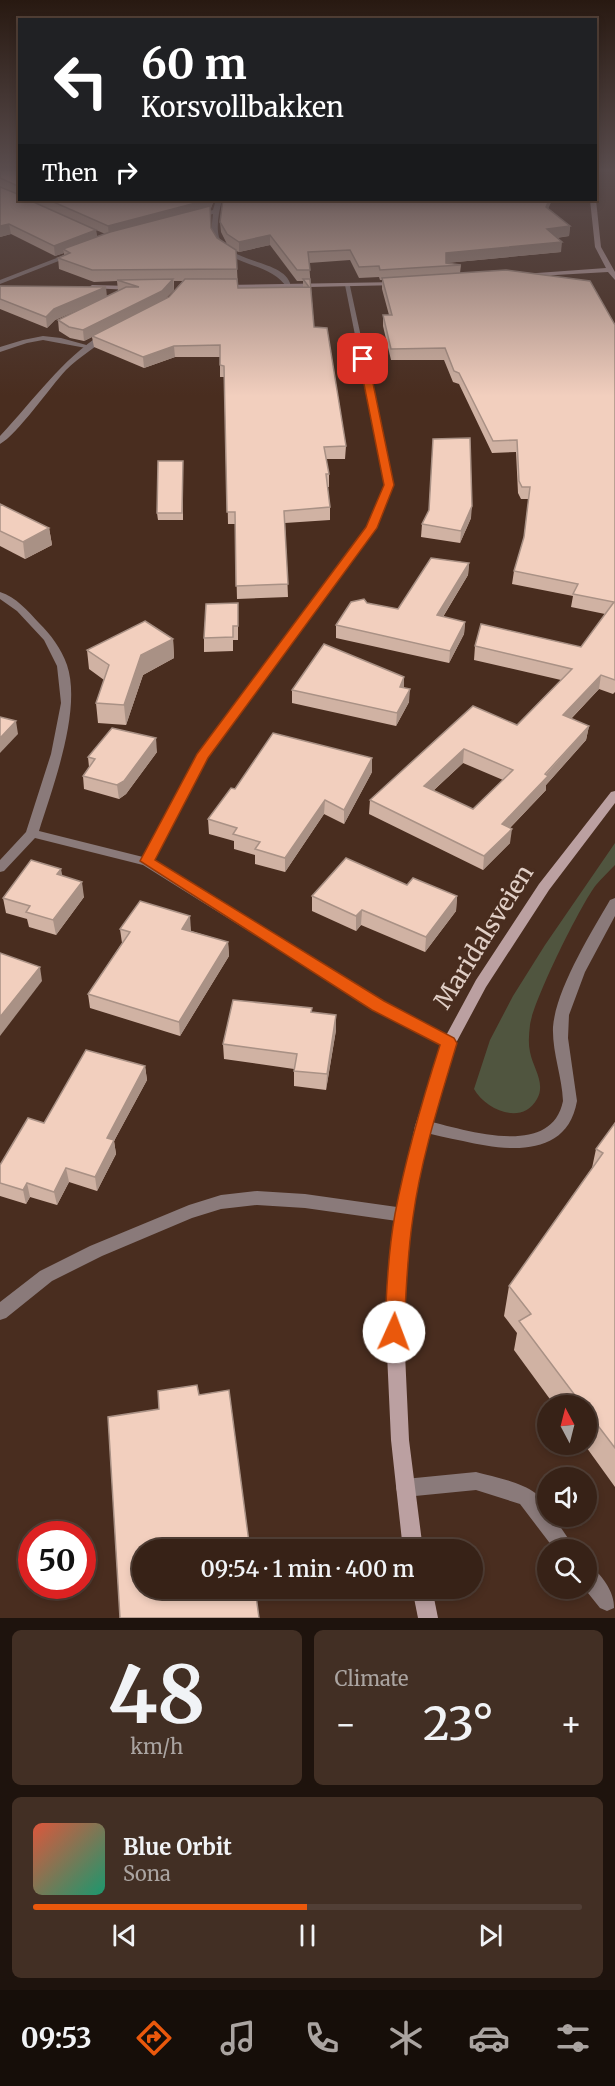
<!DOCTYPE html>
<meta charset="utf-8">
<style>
body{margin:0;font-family:Merriweather,serif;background:#422f24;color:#f1f3f6;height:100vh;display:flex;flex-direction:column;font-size:22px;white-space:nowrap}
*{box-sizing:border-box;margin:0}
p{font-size:20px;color:#aaa4a1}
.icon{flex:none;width:33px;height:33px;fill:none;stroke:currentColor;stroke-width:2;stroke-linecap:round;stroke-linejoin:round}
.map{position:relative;height:1618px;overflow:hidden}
.side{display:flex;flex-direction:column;gap:12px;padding:12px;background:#1e130d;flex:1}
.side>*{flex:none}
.guide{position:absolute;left:18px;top:18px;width:579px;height:183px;border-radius:0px;box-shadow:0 3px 9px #0003,0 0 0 2px #513f36;background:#202124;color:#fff;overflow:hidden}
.needle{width:39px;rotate:353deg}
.tools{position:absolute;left:537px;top:1395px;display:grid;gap:12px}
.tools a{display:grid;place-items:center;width:60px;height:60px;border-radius:50%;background:#372217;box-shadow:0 3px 9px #0003,0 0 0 2px #513f36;font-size:30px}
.speed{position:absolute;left:18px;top:1521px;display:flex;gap:12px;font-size:30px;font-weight:700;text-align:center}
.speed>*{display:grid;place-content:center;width:78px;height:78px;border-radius:50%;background:#372217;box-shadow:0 3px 9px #0003,0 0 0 2px #513f36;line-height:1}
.speed .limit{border:9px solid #d22;background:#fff;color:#111}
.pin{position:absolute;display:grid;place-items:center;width:51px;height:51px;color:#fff;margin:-26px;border-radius:12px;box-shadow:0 3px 9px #0006}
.me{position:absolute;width:66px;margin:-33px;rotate:2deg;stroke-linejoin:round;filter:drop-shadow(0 0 4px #0008)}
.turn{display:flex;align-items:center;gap:21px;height:126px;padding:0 24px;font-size:27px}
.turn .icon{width:78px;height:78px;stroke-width:2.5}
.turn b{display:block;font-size:42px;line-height:51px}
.then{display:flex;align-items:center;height:57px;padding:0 24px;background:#0003;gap:12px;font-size:22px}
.big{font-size:45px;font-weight:600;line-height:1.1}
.side .card{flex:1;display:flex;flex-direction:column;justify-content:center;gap:9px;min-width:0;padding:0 21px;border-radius:9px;background:#422f24}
.side .dial{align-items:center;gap:0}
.dial b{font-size:78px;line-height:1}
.song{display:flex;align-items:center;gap:18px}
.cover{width:72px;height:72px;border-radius:9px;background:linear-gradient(135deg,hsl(10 70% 55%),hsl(160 70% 35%))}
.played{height:6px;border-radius:3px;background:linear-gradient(90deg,#ea580c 50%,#513f36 50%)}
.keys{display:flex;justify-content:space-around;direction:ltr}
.heat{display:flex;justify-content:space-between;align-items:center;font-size:33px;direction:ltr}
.side .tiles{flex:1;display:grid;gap:12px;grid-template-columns:1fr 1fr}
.card:last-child{grid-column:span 2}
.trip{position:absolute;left:132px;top:1539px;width:351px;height:60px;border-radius:30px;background:#372217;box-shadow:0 3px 9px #0003,0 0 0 2px #513f36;font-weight:600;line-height:60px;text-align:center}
.tabs{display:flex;height:96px;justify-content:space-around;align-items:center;background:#160e09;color:#aaa4a1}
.tabs .icon{width:42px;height:42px}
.tabs .selected{color:#ea580c}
.tabs b{font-size:27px;color:#f1f3f6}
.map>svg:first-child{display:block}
</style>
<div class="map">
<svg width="615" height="1618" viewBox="0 0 615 1618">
<rect width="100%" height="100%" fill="#492d1f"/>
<path fill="#50553f" d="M615,843V865C609,871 602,878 596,885C581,904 533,1001 530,1025C529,1034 528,1043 530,1052C533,1068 546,1083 537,1099C522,1126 486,1110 474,1089L490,1040L513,996L545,945Z"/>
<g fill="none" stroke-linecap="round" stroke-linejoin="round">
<g fill="#8a7a7a" fill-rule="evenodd">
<path d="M43,336L61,338L90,346L86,348L43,340L27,343L0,352V347L23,340Z"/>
<path d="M615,898V916L585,972L569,1015L568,1038L577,1101C567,1159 506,1151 463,1141C448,1138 432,1135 418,1130L415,1126L418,1122L423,1120C461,1128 551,1161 563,1101C562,1076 552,1052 553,1027C556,989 591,933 610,900Z"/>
<path d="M476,1472C500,1479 548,1485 548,1516H553L576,1550H555L520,1504L476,1490L405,1497L398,1495L396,1488L398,1481L405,1479Z"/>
<path d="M586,1565C601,1571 615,1593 614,1608L607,1611L600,1608L584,1588H586Z"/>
</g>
<g fill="#8a7a7a" fill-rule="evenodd">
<path d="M216,200H222C219,211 216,226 219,237C229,265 289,259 291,288H287C271,261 225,267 213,238C211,230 212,221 213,214L194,218L191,216L213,210Z"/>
<path d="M72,252L75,254L74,255L0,284V280Z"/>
<path d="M345,285L350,286L393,485L376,528L207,758L154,861L383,1001L454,1039L456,1043L454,1047L449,1049L373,1009L143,865L35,838L4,871L0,872V860L26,832L51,754L61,703L57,666L44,640L17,611L0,599V592C16,597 28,611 39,623C51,635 61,648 67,665C82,710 53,786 39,831L143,857L198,754L367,528L385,485Z"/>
<path d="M103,333L110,335C96,347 79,357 66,370C50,387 17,435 0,444V436C34,400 61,360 103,333Z"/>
<path d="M257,1191L305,1194L404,1208L410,1210L412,1215L410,1220L404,1222L305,1208L257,1205L221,1209L192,1218L102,1256L52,1281L6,1318L0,1320V1302L40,1271L90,1246L189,1205L221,1195Z"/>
</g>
<g fill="#bba0a1" fill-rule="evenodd">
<path d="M590,200H596L601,247L615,272V280L608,272L521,277L520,276L523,274L606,268L595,247Z"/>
<path d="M398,282L400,283V285L224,289L221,287L224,285Z"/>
<path d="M92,285L131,286L134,288L131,290L90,288L89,287Z"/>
<path d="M615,791V803L549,890L486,987L456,1043L431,1126L412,1215L405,1271L404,1332L409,1440L423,1550H403L391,1440L386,1332L389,1271L396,1215L415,1126L442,1043L476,980L539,884L611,792Z"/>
<path d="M412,1588H432L438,1618H418Z"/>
</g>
</g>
<g fill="#d0b2a3" fill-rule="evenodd">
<path d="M0,170H20V200H214L211,208H210L211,228L217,238L227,244L221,232L220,222L223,200H552L548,208L570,226L569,236L557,238L561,252L446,263L461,265L460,273L615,325V692L613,694L599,689L571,719L589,726L586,740L546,785V790L510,828V843L483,870L369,814L370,800L473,706L517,725L561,680L474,660L475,646L581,647L605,614L571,607L573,596L512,584L514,571L524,537L529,499H521L518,493L516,452L492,453L459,384L453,382L444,360H391L383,326V315H389L382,289V280H380L379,277L359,278L350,260L309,263L314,327L346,446L345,459H326L329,474V487H327L330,507V520L285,523L288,597L237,599L235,524H228L225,377H220V357H175L144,368L94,347L92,337L84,341L70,338L59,331L58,320L87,306L55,320L47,328L0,309V286L107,296L119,291L118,290L117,281L94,282L59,269L58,258L64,255V253L55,256L11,234L0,237ZM96,230L103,233L105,234L97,237ZM270,245L297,281H303V287L238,288L236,251L239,252ZM174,281H183L169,297L164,300L174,290ZM463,763L503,780L473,809L433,791Z"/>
<path d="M183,461V520H158L157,513Z"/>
<path d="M0,504L49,528L52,545L25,559L0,546Z"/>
<path d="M471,518L460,543L421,537L422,524Z"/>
<path d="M469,563L468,575L443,617L465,622L464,634L449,663L336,638V625L367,603L398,609Z"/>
<path d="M238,603V640H233V651L204,652V638Z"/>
<path d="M173,639L174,658L143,675L126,725L98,723L96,703L104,680L89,669L87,650Z"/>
<path d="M404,677V687L409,702L396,726L292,703V690Z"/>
<path d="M157,752L126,794L119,799L84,789L83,776L89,767L88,757Z"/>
<path d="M372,772L344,824L324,814L285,872L255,864V855L234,849V841L209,834L208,819L235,789Z"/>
<path d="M62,876L84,897L56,935L29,927L27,919L6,913L3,898Z"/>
<path d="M407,885L457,896L456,911L425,952L361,925L356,931L312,911V896Z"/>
<path d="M120,929L191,930V931L228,942L229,956L180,1036L90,1008L88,994L122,943Z"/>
<path d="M312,1012L336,1030L326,1090L294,1086V1069L224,1059L223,1044Z"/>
<path d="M145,1066L147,1080L114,1141L116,1154L97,1191L69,1182L57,1205L30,1197L26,1204L0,1196V1165L44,1123Z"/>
<path d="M615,1123V1487L584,1444H586V1406H555L514,1350L517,1333L504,1316L509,1286L592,1168L596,1149Z"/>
</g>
<g fill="#a99185">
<path d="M207,200H214L211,208L109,236L108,226Z"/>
<path d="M549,200H552L545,216L546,207Z"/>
<path d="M9,224L11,234L0,237V226Z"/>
<path d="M570,226L569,236L546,239L547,229Z"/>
<path d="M96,230L97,240L63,249L64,253L55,256L54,246Z"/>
<path d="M270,235V245L239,252V242Z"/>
<path d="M562,242L561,252L446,263V253Z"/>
<path d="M173,279L174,290L163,301L84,341L83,330Z"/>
<path d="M106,287L107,297L55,320L47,328L46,317L54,309Z"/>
<path d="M174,346L175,357L144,368L143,357Z"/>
<path d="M472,506L471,518L460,543L461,531Z"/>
<path d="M49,528L52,545L25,559L23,542Z"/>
<path d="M469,563L468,575L436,628L437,615Z"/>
<path d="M465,622L464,634L449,663L450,651Z"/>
<path d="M173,639L174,658L143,675L126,725L124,705L141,655Z"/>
<path d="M601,675L599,689L561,729L563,715Z"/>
<path d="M404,677V691L400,687Z"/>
<path d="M410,689L409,702L396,726L397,713Z"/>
<path d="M16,721L18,734L0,753V738Z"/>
<path d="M589,726L586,740L546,785V790L500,838L502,824Z"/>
<path d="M156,738L157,752L126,794L119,799L117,785Z"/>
<path d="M464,749L463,763L423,800L424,786Z"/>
<path d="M372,758V772L344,824V810Z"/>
<path d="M325,800L324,814L285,872V858Z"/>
<path d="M512,829L510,843L483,870L484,856Z"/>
<path d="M61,869L64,884L57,874Z"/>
<path d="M82,882L84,897L56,935L53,920Z"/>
<path d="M457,896L456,911L425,952L426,937Z"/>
<path d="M362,910L361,925L356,931V916Z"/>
<path d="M190,916L191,930L184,942L182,929Z"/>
<path d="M228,942L229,956L180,1036L179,1022Z"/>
<path d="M40,967L42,981L0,1036V1017Z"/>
<path d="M336,1015V1030L326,1090L327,1074Z"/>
<path d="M145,1066L147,1080L114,1141L116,1154L97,1191L95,1177L107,1138Z"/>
<path d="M66,1168L69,1182L57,1205L54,1192Z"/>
<path d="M27,1183L30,1197L26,1204L23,1190Z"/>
</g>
<g fill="#f2cfbe" stroke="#a99185" stroke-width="1.5" fill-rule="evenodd">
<path d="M0,170H20V187L0,178Z"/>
<path d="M0,187L20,195V200H29L96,230L54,246L9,224L0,226Z"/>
<path d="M49,200H207L108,226Z"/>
<path d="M223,200H549L546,207L570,226L547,229L562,242L446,253V263L461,265L380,270L379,266L359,267L350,250L308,252L310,270H297L270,235L239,242L227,234L220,222Z"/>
<path d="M210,206L211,228L217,238L236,250L237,269L92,270L58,258L70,253L63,249L110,232Z"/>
<path d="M506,270L590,281L615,325V680L601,675L563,715L589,726L545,774L548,776L502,824L512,829L484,856L370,800L473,706L517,725L572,669L475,646L481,624L581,647L614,602L573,594L578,584L514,571L524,537L530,487H522L519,481L517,440L493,441L459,373L454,371L445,348L391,349L383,315H392L382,278ZM464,749L513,770L473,809L424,786Z"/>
<path d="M173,279L162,291L83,330L69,327L58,320L126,287H139L117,280Z"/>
<path d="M185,279H237L238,288L309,287L303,279H310L314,327L327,328L346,446L324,447L329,474H326L330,507L284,511L288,584L236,586L235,512H227L224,366L220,365V345L174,346L143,357L92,336L169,297Z"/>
<path d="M0,286L106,287L54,309L46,317L0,299Z"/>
<path d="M470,438L472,506L461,531L422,524L429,510L433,439Z"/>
<path d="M158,461H183L182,513H157Z"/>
<path d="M0,504L49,528L23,542L0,531Z"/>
<path d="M431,558L469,563L437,615L465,622L450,651L336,625L351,602L364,599L367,603L398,609Z"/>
<path d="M238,603V626H233V637L204,638L206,604Z"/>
<path d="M145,621L173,639L141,655L124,705L96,703L109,665L87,650Z"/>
<path d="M324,644L404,677L400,687L410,689L397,713L292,690Z"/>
<path d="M0,717L16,721L0,738Z"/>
<path d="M112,728L156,738L124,781L117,785L83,776L95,759L88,757Z"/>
<path d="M273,733L372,758L344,810L325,800L285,858L255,849L260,842L233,834L237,828L208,819L231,788L235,789Z"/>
<path d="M346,858L407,885L413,878L457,896L426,937L362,910L356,916L312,896Z"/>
<path d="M31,860L61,869L57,874L82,882L53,920L26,912L30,906L3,898Z"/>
<path d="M140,901L190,916L182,929L228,942L179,1022L88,994L130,932L120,929Z"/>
<path d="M0,953L40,967L0,1017Z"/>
<path d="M233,1000L312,1008L311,1012L336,1015L327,1074L294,1071L297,1054L223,1044Z"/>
<path d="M86,1050L145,1066L107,1138L114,1140L95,1177L66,1168L54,1192L27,1183L23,1190L0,1183V1165L28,1118L44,1123Z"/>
<path d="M615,1123V1448L586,1410V1406H583L519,1321L531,1314L509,1286L603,1153L596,1149Z"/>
<path d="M197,1385L199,1395L229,1390L250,1550H142V1588H255L259,1618H120L108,1417L159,1409L158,1391Z"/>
</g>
<linearGradient id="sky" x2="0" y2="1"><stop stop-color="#281911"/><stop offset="0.43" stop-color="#594c4d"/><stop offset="1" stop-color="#594c4d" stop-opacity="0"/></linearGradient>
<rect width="615" height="396" fill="url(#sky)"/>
<path fill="#ea580c" stroke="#983908" stroke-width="1.5" d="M363,356L368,359L394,485L377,528L208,758L155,860L384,1001L454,1038L457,1043C440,1100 421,1158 413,1217C407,1256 406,1294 404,1332L401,1339L394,1342L388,1339L385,1332C386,1293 388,1253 395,1214C406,1156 422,1101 440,1045L372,1010L140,861L197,754L366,527L384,485L359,359Z"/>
<g text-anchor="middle" stroke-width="6" stroke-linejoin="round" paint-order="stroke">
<g font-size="24" fill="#e1cfc6" stroke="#492d1f">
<text transform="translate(484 937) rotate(-58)" y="8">Maridalsveien</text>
</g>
</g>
</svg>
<div class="tools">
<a><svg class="needle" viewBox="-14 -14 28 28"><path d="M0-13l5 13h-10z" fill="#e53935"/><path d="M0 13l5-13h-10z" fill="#aaa4a1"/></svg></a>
<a><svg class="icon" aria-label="sound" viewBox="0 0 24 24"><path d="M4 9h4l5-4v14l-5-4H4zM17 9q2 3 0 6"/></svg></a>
<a><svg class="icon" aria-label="search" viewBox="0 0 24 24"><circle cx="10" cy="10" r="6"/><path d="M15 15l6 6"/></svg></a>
</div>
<div class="speed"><div class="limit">50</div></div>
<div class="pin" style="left:363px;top:359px;background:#d93025"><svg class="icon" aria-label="arrive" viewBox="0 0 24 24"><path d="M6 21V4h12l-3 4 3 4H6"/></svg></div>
<svg class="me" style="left:394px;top:1332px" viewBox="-20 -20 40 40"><circle r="19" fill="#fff"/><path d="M0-13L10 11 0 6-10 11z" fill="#ea580c"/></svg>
<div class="trip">09:54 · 1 min · 400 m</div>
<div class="guide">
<div class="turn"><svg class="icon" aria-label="left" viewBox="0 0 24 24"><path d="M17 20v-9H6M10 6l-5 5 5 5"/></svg><div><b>60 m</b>Korsvollbakken</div></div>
<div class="then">Then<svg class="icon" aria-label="right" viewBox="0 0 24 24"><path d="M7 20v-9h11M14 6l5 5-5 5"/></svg></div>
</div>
</div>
<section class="side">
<div class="tiles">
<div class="card dial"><b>48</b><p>km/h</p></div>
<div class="card"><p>Climate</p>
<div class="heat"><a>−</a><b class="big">23°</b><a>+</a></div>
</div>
<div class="card">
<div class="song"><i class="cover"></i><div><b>Blue Orbit</b><p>Sona</p></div></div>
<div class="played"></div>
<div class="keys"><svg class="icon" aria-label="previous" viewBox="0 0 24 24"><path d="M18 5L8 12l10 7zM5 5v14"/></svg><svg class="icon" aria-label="pause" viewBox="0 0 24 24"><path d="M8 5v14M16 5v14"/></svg><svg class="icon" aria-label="next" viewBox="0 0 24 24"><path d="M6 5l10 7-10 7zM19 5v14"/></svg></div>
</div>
</div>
</section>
<nav class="tabs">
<b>09:53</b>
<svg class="icon selected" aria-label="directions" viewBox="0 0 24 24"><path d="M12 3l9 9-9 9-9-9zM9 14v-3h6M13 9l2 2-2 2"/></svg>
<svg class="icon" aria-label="music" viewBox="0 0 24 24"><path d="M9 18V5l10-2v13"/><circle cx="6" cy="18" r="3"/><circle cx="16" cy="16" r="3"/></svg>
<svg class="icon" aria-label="phone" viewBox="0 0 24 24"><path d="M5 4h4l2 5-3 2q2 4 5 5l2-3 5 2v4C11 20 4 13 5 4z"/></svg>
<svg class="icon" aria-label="climate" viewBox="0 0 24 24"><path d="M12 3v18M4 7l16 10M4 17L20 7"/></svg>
<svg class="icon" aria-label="car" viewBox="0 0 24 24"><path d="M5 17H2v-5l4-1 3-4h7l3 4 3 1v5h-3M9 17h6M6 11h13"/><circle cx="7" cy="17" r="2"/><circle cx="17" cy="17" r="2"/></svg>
<svg class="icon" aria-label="filters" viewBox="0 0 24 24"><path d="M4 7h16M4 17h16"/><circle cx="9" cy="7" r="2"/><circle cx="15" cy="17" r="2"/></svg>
</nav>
